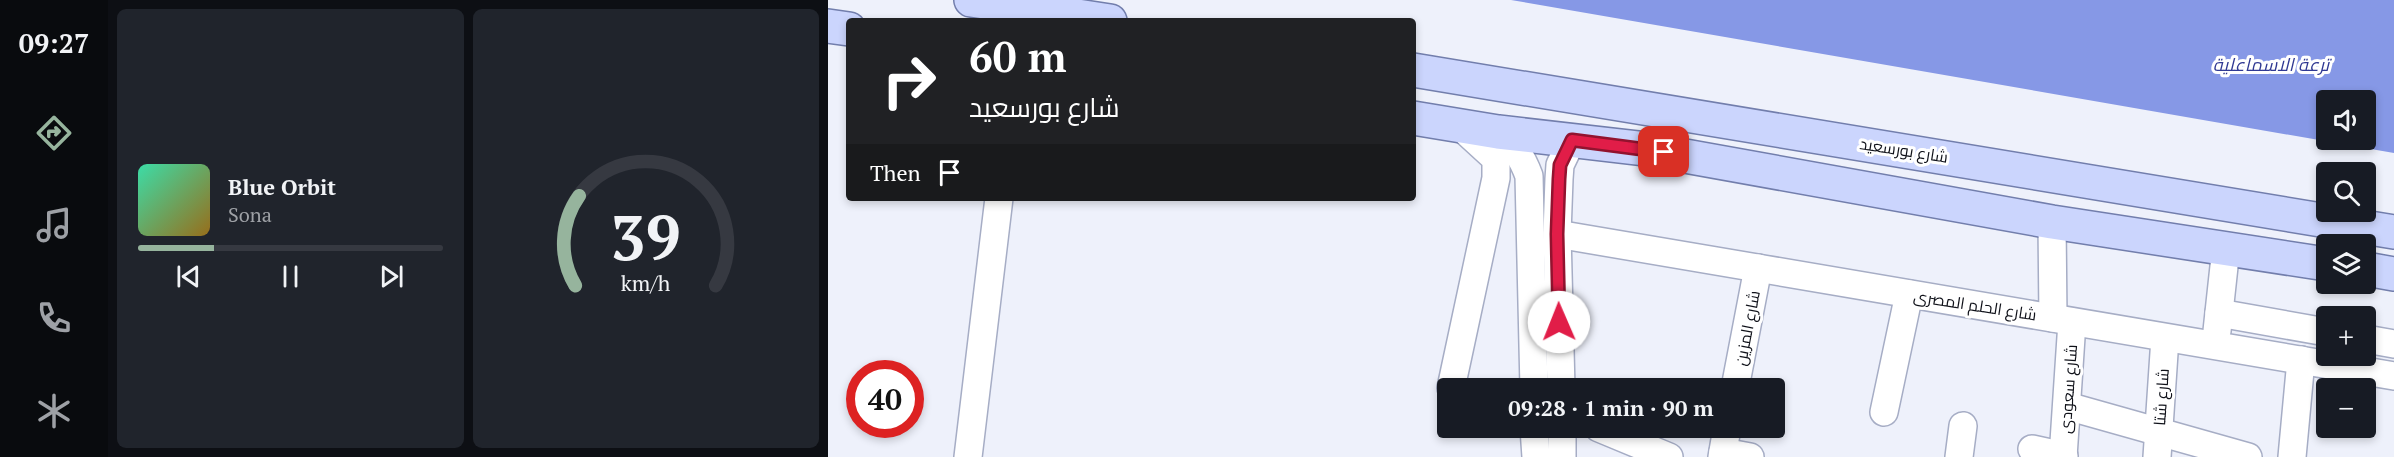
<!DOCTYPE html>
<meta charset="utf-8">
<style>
body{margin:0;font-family:"PT Serif",Cairo,serif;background:#20242c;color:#f1f3f6;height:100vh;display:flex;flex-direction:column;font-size:22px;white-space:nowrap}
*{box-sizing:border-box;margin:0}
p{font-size:20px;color:#9ea1a6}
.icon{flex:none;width:33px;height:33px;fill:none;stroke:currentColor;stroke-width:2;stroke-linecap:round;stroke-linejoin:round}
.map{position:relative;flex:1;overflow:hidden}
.sheet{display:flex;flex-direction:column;gap:9px;padding:9px;background:#0d0f14;width:720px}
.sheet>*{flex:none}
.hud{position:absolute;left:18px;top:18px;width:570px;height:183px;border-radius:6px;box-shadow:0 3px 9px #0003;background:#202124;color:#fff;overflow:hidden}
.tools{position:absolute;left:1488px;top:90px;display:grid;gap:12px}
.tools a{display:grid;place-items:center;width:60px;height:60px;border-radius:6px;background:#171b24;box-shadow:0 3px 9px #0003;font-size:30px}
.speed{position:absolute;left:18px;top:360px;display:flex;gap:12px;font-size:30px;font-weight:700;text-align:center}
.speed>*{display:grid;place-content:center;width:78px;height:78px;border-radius:50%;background:#171b24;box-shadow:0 3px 9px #0003;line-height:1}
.speed .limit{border:9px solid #d22;background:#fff;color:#111}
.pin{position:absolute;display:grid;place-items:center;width:51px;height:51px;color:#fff;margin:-26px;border-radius:12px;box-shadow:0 3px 9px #0006}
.me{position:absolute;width:66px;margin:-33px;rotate:359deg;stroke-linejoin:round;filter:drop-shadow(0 0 4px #0008)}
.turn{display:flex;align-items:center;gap:21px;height:126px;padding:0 24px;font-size:27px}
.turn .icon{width:78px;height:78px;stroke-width:2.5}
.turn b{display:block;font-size:42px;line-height:51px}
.then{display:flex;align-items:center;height:57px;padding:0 24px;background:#0003;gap:12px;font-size:22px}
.sheet .widget{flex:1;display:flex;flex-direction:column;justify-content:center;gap:9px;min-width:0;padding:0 21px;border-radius:9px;background:#20242c}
.sheet .dial{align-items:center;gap:0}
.dial svg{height:156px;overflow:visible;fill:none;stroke:#363941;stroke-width:7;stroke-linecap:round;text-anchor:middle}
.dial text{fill:#f1f3f6;stroke:none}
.song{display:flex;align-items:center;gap:18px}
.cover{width:72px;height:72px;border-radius:9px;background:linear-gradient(135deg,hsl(160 70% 55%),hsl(40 70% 35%))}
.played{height:6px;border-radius:3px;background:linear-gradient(90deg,#96b49d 25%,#363941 25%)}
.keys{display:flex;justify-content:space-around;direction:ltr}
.sheet .tiles{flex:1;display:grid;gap:9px;grid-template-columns:repeat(2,1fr)}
.trip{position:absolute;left:609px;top:378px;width:348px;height:60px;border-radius:6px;background:#171b24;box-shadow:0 3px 9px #0003;font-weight:800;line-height:60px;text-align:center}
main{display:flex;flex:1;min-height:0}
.dock{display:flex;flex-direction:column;width:108px;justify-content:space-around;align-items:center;background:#090b0e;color:#9ea1a6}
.dock .icon{width:42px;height:42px}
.dock .active{color:#96b49d}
.dock b{font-size:27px;color:#f1f3f6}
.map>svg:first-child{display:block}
</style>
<main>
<nav class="dock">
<b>09:27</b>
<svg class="icon active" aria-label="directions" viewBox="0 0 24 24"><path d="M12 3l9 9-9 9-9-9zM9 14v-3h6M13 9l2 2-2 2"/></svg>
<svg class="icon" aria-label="music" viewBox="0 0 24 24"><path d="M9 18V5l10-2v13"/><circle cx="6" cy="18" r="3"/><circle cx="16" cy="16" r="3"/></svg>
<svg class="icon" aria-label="phone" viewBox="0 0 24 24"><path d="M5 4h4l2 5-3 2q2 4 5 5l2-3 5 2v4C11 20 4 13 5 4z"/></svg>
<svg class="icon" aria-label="climate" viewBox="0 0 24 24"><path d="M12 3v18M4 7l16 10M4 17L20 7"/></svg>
</nav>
<section class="sheet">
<div class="tiles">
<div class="widget">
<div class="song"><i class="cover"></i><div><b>Blue Orbit</b><p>Sona</p></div></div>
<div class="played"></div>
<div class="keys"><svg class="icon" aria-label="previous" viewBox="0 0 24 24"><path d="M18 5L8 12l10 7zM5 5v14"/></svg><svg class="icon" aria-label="pause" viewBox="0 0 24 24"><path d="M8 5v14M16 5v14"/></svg><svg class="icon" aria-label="next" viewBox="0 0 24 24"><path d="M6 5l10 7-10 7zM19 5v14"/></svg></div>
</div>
<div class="widget dial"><svg viewBox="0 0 100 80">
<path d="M14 69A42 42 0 1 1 86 69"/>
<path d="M14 69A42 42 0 0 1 16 23" stroke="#96b49d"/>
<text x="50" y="56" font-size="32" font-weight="700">39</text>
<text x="50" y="72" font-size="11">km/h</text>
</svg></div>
</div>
</section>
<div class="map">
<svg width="1566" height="457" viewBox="0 0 1566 457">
<rect width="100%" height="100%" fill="#eef1fb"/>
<path fill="#8698e6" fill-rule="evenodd" d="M683,0H1566V153ZM1498,100H1538V140H1498Z"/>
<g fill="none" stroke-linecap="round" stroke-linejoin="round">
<g stroke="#a6adc5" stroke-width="30">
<g id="minor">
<path d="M670,132C686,145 694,157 701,176L706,388"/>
<path d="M1224,222L1225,318"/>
<path d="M729,234L1566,376"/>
<path d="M1391,313L1498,332"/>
<path d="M1389,331L1398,248"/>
<path d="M1538,339L1566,344"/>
<path d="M623,388L668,178V159L632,126"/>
<path d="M733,388L729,234L731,179L732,165L744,140"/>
<path d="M907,388L930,268"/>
<path d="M1239,406L1420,457"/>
<path d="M1056,412L1081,294"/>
<path d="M706,428L708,457"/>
<path d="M734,428V457"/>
<path d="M771,428L841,457"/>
<path d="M1204,449L1236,456"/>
<path d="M895,452L922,457"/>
<path d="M140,457L171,198"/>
<path d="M894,457L899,428"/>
<path d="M1131,457L1135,426"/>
<path d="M1235,457L1244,322"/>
<path d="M1329,457L1337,338"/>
<path d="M1464,457L1473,360"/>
</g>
</g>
<g stroke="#727eac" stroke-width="36">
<g id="major">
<path d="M143,0L282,21"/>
<path d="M0,26L21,29"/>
<path d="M585,70L1566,232"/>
<path d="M585,118L670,132L818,149L1224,222L1498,264"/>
<path d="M1538,269L1566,274"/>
</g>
</g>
<use href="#minor" stroke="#fff" stroke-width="27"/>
<use href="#major" stroke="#cbd5fd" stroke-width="33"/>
</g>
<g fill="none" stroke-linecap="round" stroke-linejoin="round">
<g stroke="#92132f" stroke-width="15">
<path id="route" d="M731,322L729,234L731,179L732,165L744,140L836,152"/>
</g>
<use href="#route" stroke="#e11d48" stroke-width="10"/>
</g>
<g text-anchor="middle" stroke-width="6" stroke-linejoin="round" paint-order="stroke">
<g font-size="16" fill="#0f1119" stroke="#fff">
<text transform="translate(1076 150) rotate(9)" y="6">شارع بورسعيد</text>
<text transform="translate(1147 305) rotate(9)" y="6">شارع الحلم المصرى</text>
<text transform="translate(919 328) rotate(-79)" y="6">شارع المزين</text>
<text transform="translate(1240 389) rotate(-86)" y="6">شارع سعودى</text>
<text transform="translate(1333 397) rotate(-86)" y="6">شارع شتا</text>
</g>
<g font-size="18" font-style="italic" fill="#303993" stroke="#fff">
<text x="1443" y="71">ترعة الاسماعلية</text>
</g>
</g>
</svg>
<div class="tools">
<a><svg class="icon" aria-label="sound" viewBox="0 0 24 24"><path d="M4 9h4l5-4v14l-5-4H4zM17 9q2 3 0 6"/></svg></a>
<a><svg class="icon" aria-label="search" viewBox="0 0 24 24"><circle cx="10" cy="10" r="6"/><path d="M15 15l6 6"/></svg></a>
<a><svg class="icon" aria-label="layers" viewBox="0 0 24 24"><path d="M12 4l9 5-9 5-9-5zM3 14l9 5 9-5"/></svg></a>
<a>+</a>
<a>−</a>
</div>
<div class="speed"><div class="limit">40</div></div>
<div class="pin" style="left:836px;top:152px;background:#d93025"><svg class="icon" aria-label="arrive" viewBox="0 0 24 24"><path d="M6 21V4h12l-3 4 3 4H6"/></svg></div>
<svg class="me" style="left:731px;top:322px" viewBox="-20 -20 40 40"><circle r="19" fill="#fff"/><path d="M0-13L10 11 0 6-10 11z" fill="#e11d48"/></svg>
<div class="trip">09:28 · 1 min · 90 m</div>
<div class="hud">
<div class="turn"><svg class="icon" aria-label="right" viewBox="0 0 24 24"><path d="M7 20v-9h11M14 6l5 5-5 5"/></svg><div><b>60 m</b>شارع بورسعيد</div></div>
<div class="then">Then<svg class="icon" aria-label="arrive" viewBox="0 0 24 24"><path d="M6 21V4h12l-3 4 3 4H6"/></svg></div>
</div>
</div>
</main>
